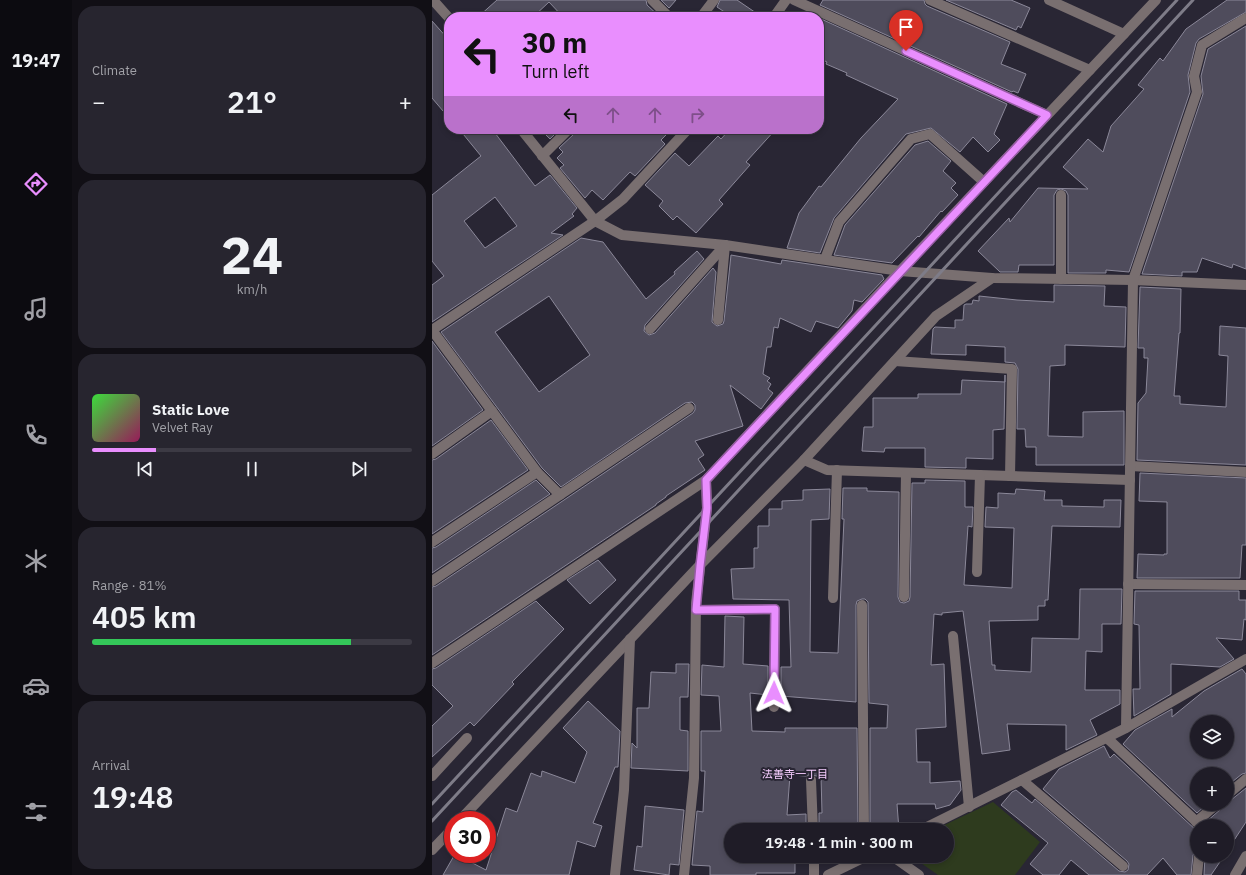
<!DOCTYPE html>
<meta charset="utf-8">
<style>
body{margin:0;font-family:"IBM Plex Sans","Noto Sans JP",sans-serif;background:#27252f;color:#f1f3f6;height:100vh;display:flex;flex-direction:column;font-size:15px;white-space:nowrap}
*{box-sizing:border-box;margin:0}
p{font-size:13px;color:#a1a1a7}
.icon{flex:none;width:22px;height:22px;fill:none;stroke:currentColor;stroke-width:2;stroke-linecap:round;stroke-linejoin:round}
.map{position:relative;flex:1;overflow:hidden}
.panel{display:flex;flex-direction:column;gap:6px;padding:6px;background:#110f15;width:360px}
.panel>*{flex:none}
.hud{position:absolute;left:12px;top:12px;width:380px;height:122px;border-radius:16px;box-shadow:0 2px 6px #0003,0 0 0 1px #3c3a44;background:#e98efe;color:#111;overflow:hidden}
.controls{position:absolute;left:758px;top:715px;display:grid;gap:8px}
.controls a{display:grid;place-items:center;width:44px;height:44px;border-radius:50%;background:#1f1c27;box-shadow:0 2px 6px #0003,0 0 0 1px #3c3a44;font-size:20px}
.speed{position:absolute;left:12px;top:811px;display:flex;gap:8px;font-size:20px;font-weight:700;text-align:center}
.speed>*{display:grid;place-content:center;width:52px;height:52px;border-radius:50%;background:#1f1c27;box-shadow:0 2px 6px #0003,0 0 0 1px #3c3a44;line-height:1}
.speed .limit{border:6px solid #d22;background:#fff;color:#111}
.pin{position:absolute;display:grid;place-items:center;width:34px;height:34px;color:#fff;margin:-41px -17px;border-radius:50% 50% 50% 0;rotate:-45deg;box-shadow:0 0 4px #0007}
.pin .icon{rotate:45deg}
.me{position:absolute;width:44px;margin:-22px;rotate:1deg;stroke-linejoin:round;filter:drop-shadow(0 0 3px #0008)}
.turn{display:flex;align-items:center;gap:14px;height:84px;padding:0 12px;font-size:18px}
.turn .icon{width:52px;height:52px;stroke-width:2.5}
.turn b{display:block;font-size:28px;line-height:34px}
.lanes{display:flex;align-items:center;height:38px;padding:0 12px;background:#0003;justify-content:center;gap:20px;direction:ltr}
.lanes .off{opacity:.35}
.big{font-size:30px;font-weight:600;line-height:1.1}
.panel .widget{flex:1;display:flex;flex-direction:column;justify-content:center;gap:6px;min-width:0;padding:0 14px;border-radius:16px;background:#27252f}
.panel .dial{align-items:center;gap:0}
.dial b{font-size:52px;line-height:1}
.song{display:flex;align-items:center;gap:12px}
.cover{width:48px;height:48px;border-radius:6px;background:linear-gradient(135deg,hsl(120 70% 55%),hsl(330 70% 35%))}
.played{height:4px;border-radius:2px;background:linear-gradient(90deg,#e98efe 20%,#3c3a44 20%)}
.keys{display:flex;justify-content:space-around;direction:ltr}
.heat{display:flex;justify-content:space-between;align-items:center;font-size:22px;direction:ltr}
.charge{height:6px;border-radius:3px;background:linear-gradient(90deg,#34c759 81%,#3c3a44 0)}
.trip{position:absolute;left:292px;top:823px;width:230px;height:40px;border-radius:20px;background:#1f1c27;box-shadow:0 2px 6px #0003,0 0 0 1px #3c3a44;font-weight:600;line-height:40px;text-align:center}
main{display:flex;flex:1;min-height:0}
.tabs{display:flex;flex-direction:column;width:72px;justify-content:space-around;align-items:center;background:#0c0b10;color:#a1a1a7}
.tabs .icon{width:28px;height:28px}
.tabs .selected{color:#e98efe}
.tabs b{font-size:18px;color:#f1f3f6}
.map>svg:first-child{display:block}
</style>
<main>
<nav class="tabs">
<b>19:47</b>
<svg class="icon selected" aria-label="directions" viewBox="0 0 24 24"><path d="M12 3l9 9-9 9-9-9zM9 14v-3h6M13 9l2 2-2 2"/></svg>
<svg class="icon" aria-label="music" viewBox="0 0 24 24"><path d="M9 18V5l10-2v13"/><circle cx="6" cy="18" r="3"/><circle cx="16" cy="16" r="3"/></svg>
<svg class="icon" aria-label="phone" viewBox="0 0 24 24"><path d="M5 4h4l2 5-3 2q2 4 5 5l2-3 5 2v4C11 20 4 13 5 4z"/></svg>
<svg class="icon" aria-label="climate" viewBox="0 0 24 24"><path d="M12 3v18M4 7l16 10M4 17L20 7"/></svg>
<svg class="icon" aria-label="car" viewBox="0 0 24 24"><path d="M5 17H2v-5l4-1 3-4h7l3 4 3 1v5h-3M9 17h6M6 11h13"/><circle cx="7" cy="17" r="2"/><circle cx="17" cy="17" r="2"/></svg>
<svg class="icon" aria-label="filters" viewBox="0 0 24 24"><path d="M4 7h16M4 17h16"/><circle cx="9" cy="7" r="2"/><circle cx="15" cy="17" r="2"/></svg>
</nav>
<section class="panel">
<div class="widget"><p>Climate</p>
<div class="heat"><a>−</a><b class="big">21°</b><a>+</a></div>
</div>
<div class="widget dial"><b>24</b><p>km/h</p></div>
<div class="widget">
<div class="song"><i class="cover"></i><div><b>Static Love</b><p>Velvet Ray</p></div></div>
<div class="played"></div>
<div class="keys"><svg class="icon" aria-label="previous" viewBox="0 0 24 24"><path d="M18 5L8 12l10 7zM5 5v14"/></svg><svg class="icon" aria-label="pause" viewBox="0 0 24 24"><path d="M8 5v14M16 5v14"/></svg><svg class="icon" aria-label="next" viewBox="0 0 24 24"><path d="M6 5l10 7-10 7zM19 5v14"/></svg></div>
</div>
<div class="widget"><p>Range · 81%</p><b class="big">405 km</b><div class="charge"></div></div>
<div class="widget"><p>Arrival</p><b class="big">19:48</b></div>
</section>
<div class="map">
<svg width="814" height="875" viewBox="0 0 814 875">
<rect width="100%" height="100%" fill="#292634"/>
<path fill="#2e3b1e" d="M561,802L608,842L583,875H506L479,856H515V830H502Z"/>
<g fill="#4f4c5c" stroke="#8b8899" fill-rule="evenodd">
<path d="M65,0H214L215,5L228,17H131L117,2L101,17H46Z"/>
<path d="M229,0H244L237,8Z"/>
<path d="M288,0H305L330,17H300L285,7Z"/>
<path d="M391,0H492L493,4L495,6L578,42L569,64L594,74L586,93L581,91L580,92L388,5Z"/>
<path d="M514,0H579L598,8L589,28L586,26L584,30Z"/>
<path d="M795,0H814V12L767,39L764,43L756,75L758,92L697,272L674,270V273H636V195L634,191L629,189L625,190L622,195V265H587L586,272H568L546,251L577,218L578,222L606,188L656,189L631,167L656,139L671,152L679,126L712,89L706,85L728,58L731,61L754,29Z"/>
<path d="M387,18L575,104L562,134L568,140L556,152L541,137L528,152L499,128L474,134L402,218L388,253L355,248L367,213L387,186L389,187L429,138L466,99L414,75L415,73L394,64L395,62L387,58Z"/>
<path d="M0,21L17,40V118L0,98Z"/>
<path d="M814,26V269L801,264L800,268L770,258L765,272H750V276L710,274L771,94L769,76L776,49Z"/>
<path d="M27,129H60L103,186L118,175L145,208L140,214L142,216L119,233L131,235L0,322V285L12,276L0,261V195L49,156ZM63,197L85,226L53,248L32,221Z"/>
<path d="M108,129H128L118,139Z"/>
<path d="M143,129H240L229,140L233,144L203,176L198,172L171,200L160,190L153,198L128,168L132,165L125,158L131,152L127,148L142,134Z"/>
<path d="M298,129H344L314,162L318,165L287,200L291,204L264,233L245,216L241,220L227,206L231,201L213,185L243,153L257,166L286,136L289,139Z"/>
<path d="M496,141L519,161L511,171L524,183L519,188L526,195L510,212L509,211L487,237L486,236L460,263L402,255L413,225L483,145Z"/>
<path d="M149,238L171,242L214,299L243,274L242,272L265,251L272,259L213,325L212,331L217,335L223,333L281,268L284,272L280,322L285,326L291,324L292,321L299,255L349,264L350,260L450,275L452,279L430,302L422,300L420,311L406,328L384,321L379,332L348,318L346,328L342,327L339,347H335L331,374L338,378L335,381L339,384L336,389L341,393L329,409L298,385L311,426L263,441L272,455L266,459L273,470L234,496V497L224,504V505L0,655V587L4,586L132,500L261,413L263,410V405L260,402L253,403L129,487L110,468L9,332ZM117,296L158,355L107,392L63,332Z"/>
<path d="M622,285L673,286L672,306L694,307L693,347L633,345V365L618,366L616,436L651,437V412L692,411V465H604V447H594L593,429H585L586,369L583,363L573,362V347L534,345V355L499,354L501,329L503,327L523,328V320H531L532,305L534,304H540L541,300L547,301V296L585,300L622,302Z"/>
<path d="M708,287L749,289L748,333H747L742,396H748V404L794,407L796,356L787,355L788,326L814,328V465L705,460L706,403L714,393L716,358H712V348H706Z"/>
<path d="M0,341L51,410L0,446Z"/>
<path d="M573,375L572,429L561,430V459L534,458V468L493,467V448H453L452,452L430,451L432,427H441V398H486V394H529L530,380L573,382Z"/>
<path d="M59,420L96,470L0,534V460L4,459Z"/>
<path d="M708,473L814,478V545H810L808,578H705L706,554L732,555V554H735V502L707,501Z"/>
<path d="M104,480L118,494L0,573V548L4,547Z"/>
<path d="M493,480L533,481V507H541L540,527L536,526L532,585L580,588L582,528L553,527L554,507L566,508V493L583,494L584,489L613,491L612,500H630V506L672,507V500H689L688,527L620,526L616,600H613V606H606V620L557,621L560,665H563V670L599,672L600,638L647,639L648,589H690L689,624H670V652L654,651L653,690H688V704L658,720L665,735L634,750V725L575,724L578,750L550,754L531,611L510,613V615L502,614L499,665L512,664L514,727L484,729L485,762H498V783L528,781L529,790L518,805L504,809L503,804H465L467,830H438V728H455L456,705L437,703L436,602L433,599H430L425,601L424,605V702L349,696V667H359L357,600L301,599L299,569L322,568V548H326V526H337V509H350V501L371,500V490L398,489L397,519L379,520L378,652L406,653L412,519H410L411,488H435V491L467,492L466,597L468,602L472,603L477,601L478,597L480,483H493Z"/>
<path d="M166,560L184,580L158,604L135,580Z"/>
<path d="M703,591H807V600H814V620L812,619L810,640L784,638L802,659L788,667L739,664V694L702,716L701,689H708L707,625L702,624Z"/>
<path d="M104,601L132,629L80,682L82,684L42,726L38,722L0,757V726L21,706L0,685V669L4,668Z"/>
<path d="M293,616L312,617L311,664L336,666V695L318,693L320,731L353,732V728H425L426,830H387V813H390L389,776H384L379,774L374,776L358,775L355,815L374,814V830H299V856H363V873H324V875H278V866L260,865L265,811L271,812L273,771H269V731H289L287,696L269,695L270,665L292,667Z"/>
<path d="M244,664H257L256,697H248V730L256,731V771L199,768L200,743L205,748V708H217L219,672L244,673Z"/>
<path d="M810,669L814,674V773L810,774L795,786V774H765V804H775L765,813L691,744L703,730L740,709V717L772,691ZM765,722H795V752H765Z"/>
<path d="M156,701L188,731L186,767H183L161,823L170,826L163,847L145,841L137,875H11L23,854L54,870L74,808L85,812L99,773L109,777L110,771L143,783L155,752L131,728Z"/>
<path d="M672,746L678,758L682,754L765,831V850L761,855L759,875H745L731,858L715,875H657L639,860L627,875H611L598,864L616,843L569,805L580,792L584,790L600,803L603,799L687,871L693,872L696,870L697,864L695,861L611,789L627,769Z"/>
<path d="M814,788V822L795,851V826H775L774,822L789,809L791,804H795V801L799,800Z"/>
<path d="M213,806L252,810L247,865L238,864L237,875L202,870L205,846L210,847Z"/>
<path d="M773,856H792L779,875H772Z"/>
</g>
<g fill="none" stroke-linecap="round" stroke-linejoin="round">
<g stroke="#796f70" stroke-width="10">
<path d="M1,0L17,18"/>
<path d="M220,0L237,17"/>
<path d="M362,0L615,115"/>
<path d="M498,0L658,70"/>
<path d="M617,0L692,34"/>
<path d="M269,17L282,0"/>
<path d="M342,17L354,0"/>
<path d="M89,129L163,221L190,235L293,245L468,271L560,278L701,280L814,285"/>
<path d="M110,156L137,129"/>
<path d="M629,195V279"/>
<path d="M393,259L407,222L479,139L498,134L552,182"/>
<path d="M286,320L293,245"/>
<path d="M218,329L293,245"/>
<path d="M0,330L163,221L191,199L256,129"/>
<path d="M0,330L105,472"/>
<path d="M463,361L580,369L578,476"/>
<path d="M0,454L60,411"/>
<path d="M372,460L395,470L698,480"/>
<path d="M698,466L814,472"/>
<path d="M0,542L105,472L128,495"/>
<path d="M545,572L548,475"/>
<path d="M0,581L257,408"/>
<path d="M696,584L814,585"/>
<path d="M472,597L474,473"/>
<path d="M401,598L405,470"/>
<path d="M430,605L432,830"/>
<path d="M264,610L343,609L342,707"/>
<path d="M521,636L537,807"/>
<path d="M0,663L274,480L468,271L724,0"/>
<path d="M694,728L701,280L765,92L762,76L770,45L814,18"/>
<path d="M675,738L769,826"/>
<path d="M0,776L35,738"/>
<path d="M379,780L381,830"/>
<path d="M590,780L691,866"/>
<path d="M795,795L814,779"/>
<path d="M28,820L267,566L372,460L504,316L560,278"/>
<path d="M764,822L785,804"/>
<path d="M489,830L694,728L814,659"/>
<path d="M0,850L21,828"/>
<path d="M382,856V875"/>
<path d="M460,856L487,875"/>
<path d="M183,875L192,790L198,639"/>
<path d="M252,875L262,778L264,603L275,508L274,480"/>
<path d="M396,875L435,856"/>
<path d="M765,875L767,856"/>
<path d="M803,875L814,856"/>
</g>
<g stroke="#7e7c88" stroke-width="3">
<path d="M0,804L745,0"/>
<path d="M0,821L761,0"/>
</g>
</g>
<g fill="none" stroke-linecap="round" stroke-linejoin="round">
<g stroke="#975ca5" stroke-width="10">
<path id="route" d="M342,693L343,609L264,610L268,566L275,508L274,480L615,115L474,51"/>
</g>
<use href="#route" stroke="#e98efe" stroke-width="7"/>
</g>
<g text-anchor="middle" stroke-width="4" stroke-linejoin="round" paint-order="stroke">
<g font-size="11" fill="#f5ccfe" stroke="#292634">
<text x="363" y="778">法善寺一丁目</text>
</g>
</g>
</svg>
<div class="controls">
<a><svg class="icon" aria-label="layers" viewBox="0 0 24 24"><path d="M12 4l9 5-9 5-9-5zM3 14l9 5 9-5"/></svg></a>
<a>+</a>
<a>−</a>
</div>
<div class="speed"><div class="limit">30</div></div>
<div class="pin" style="left:474px;top:51px;background:#d93025"><svg class="icon" aria-label="arrive" viewBox="0 0 24 24"><path d="M6 21V4h12l-3 4 3 4H6"/></svg></div>
<svg class="me" style="left:342px;top:693px" viewBox="-20 -20 40 40"><path d="M0-17L14 15 0 8-14 15z" fill="#e98efe" stroke="#fff" stroke-width="4"/></svg>
<div class="trip">19:48 · 1 min · 300 m</div>
<div class="hud">
<div class="turn"><svg class="icon" aria-label="left" viewBox="0 0 24 24"><path d="M17 20v-9H6M10 6l-5 5 5 5"/></svg><div><b>30 m</b>Turn left</div></div>
<div class="lanes"><svg class="icon" aria-label="left" viewBox="0 0 24 24"><path d="M17 20v-9H6M10 6l-5 5 5 5"/></svg><svg class="icon off" aria-label="ahead" viewBox="0 0 24 24"><path d="M12 20V5M6 11l6-6 6 6"/></svg><svg class="icon off" aria-label="ahead" viewBox="0 0 24 24"><path d="M12 20V5M6 11l6-6 6 6"/></svg><svg class="icon off" aria-label="right" viewBox="0 0 24 24"><path d="M7 20v-9h11M14 6l5 5-5 5"/></svg></div>
</div>
</div>
</main>
